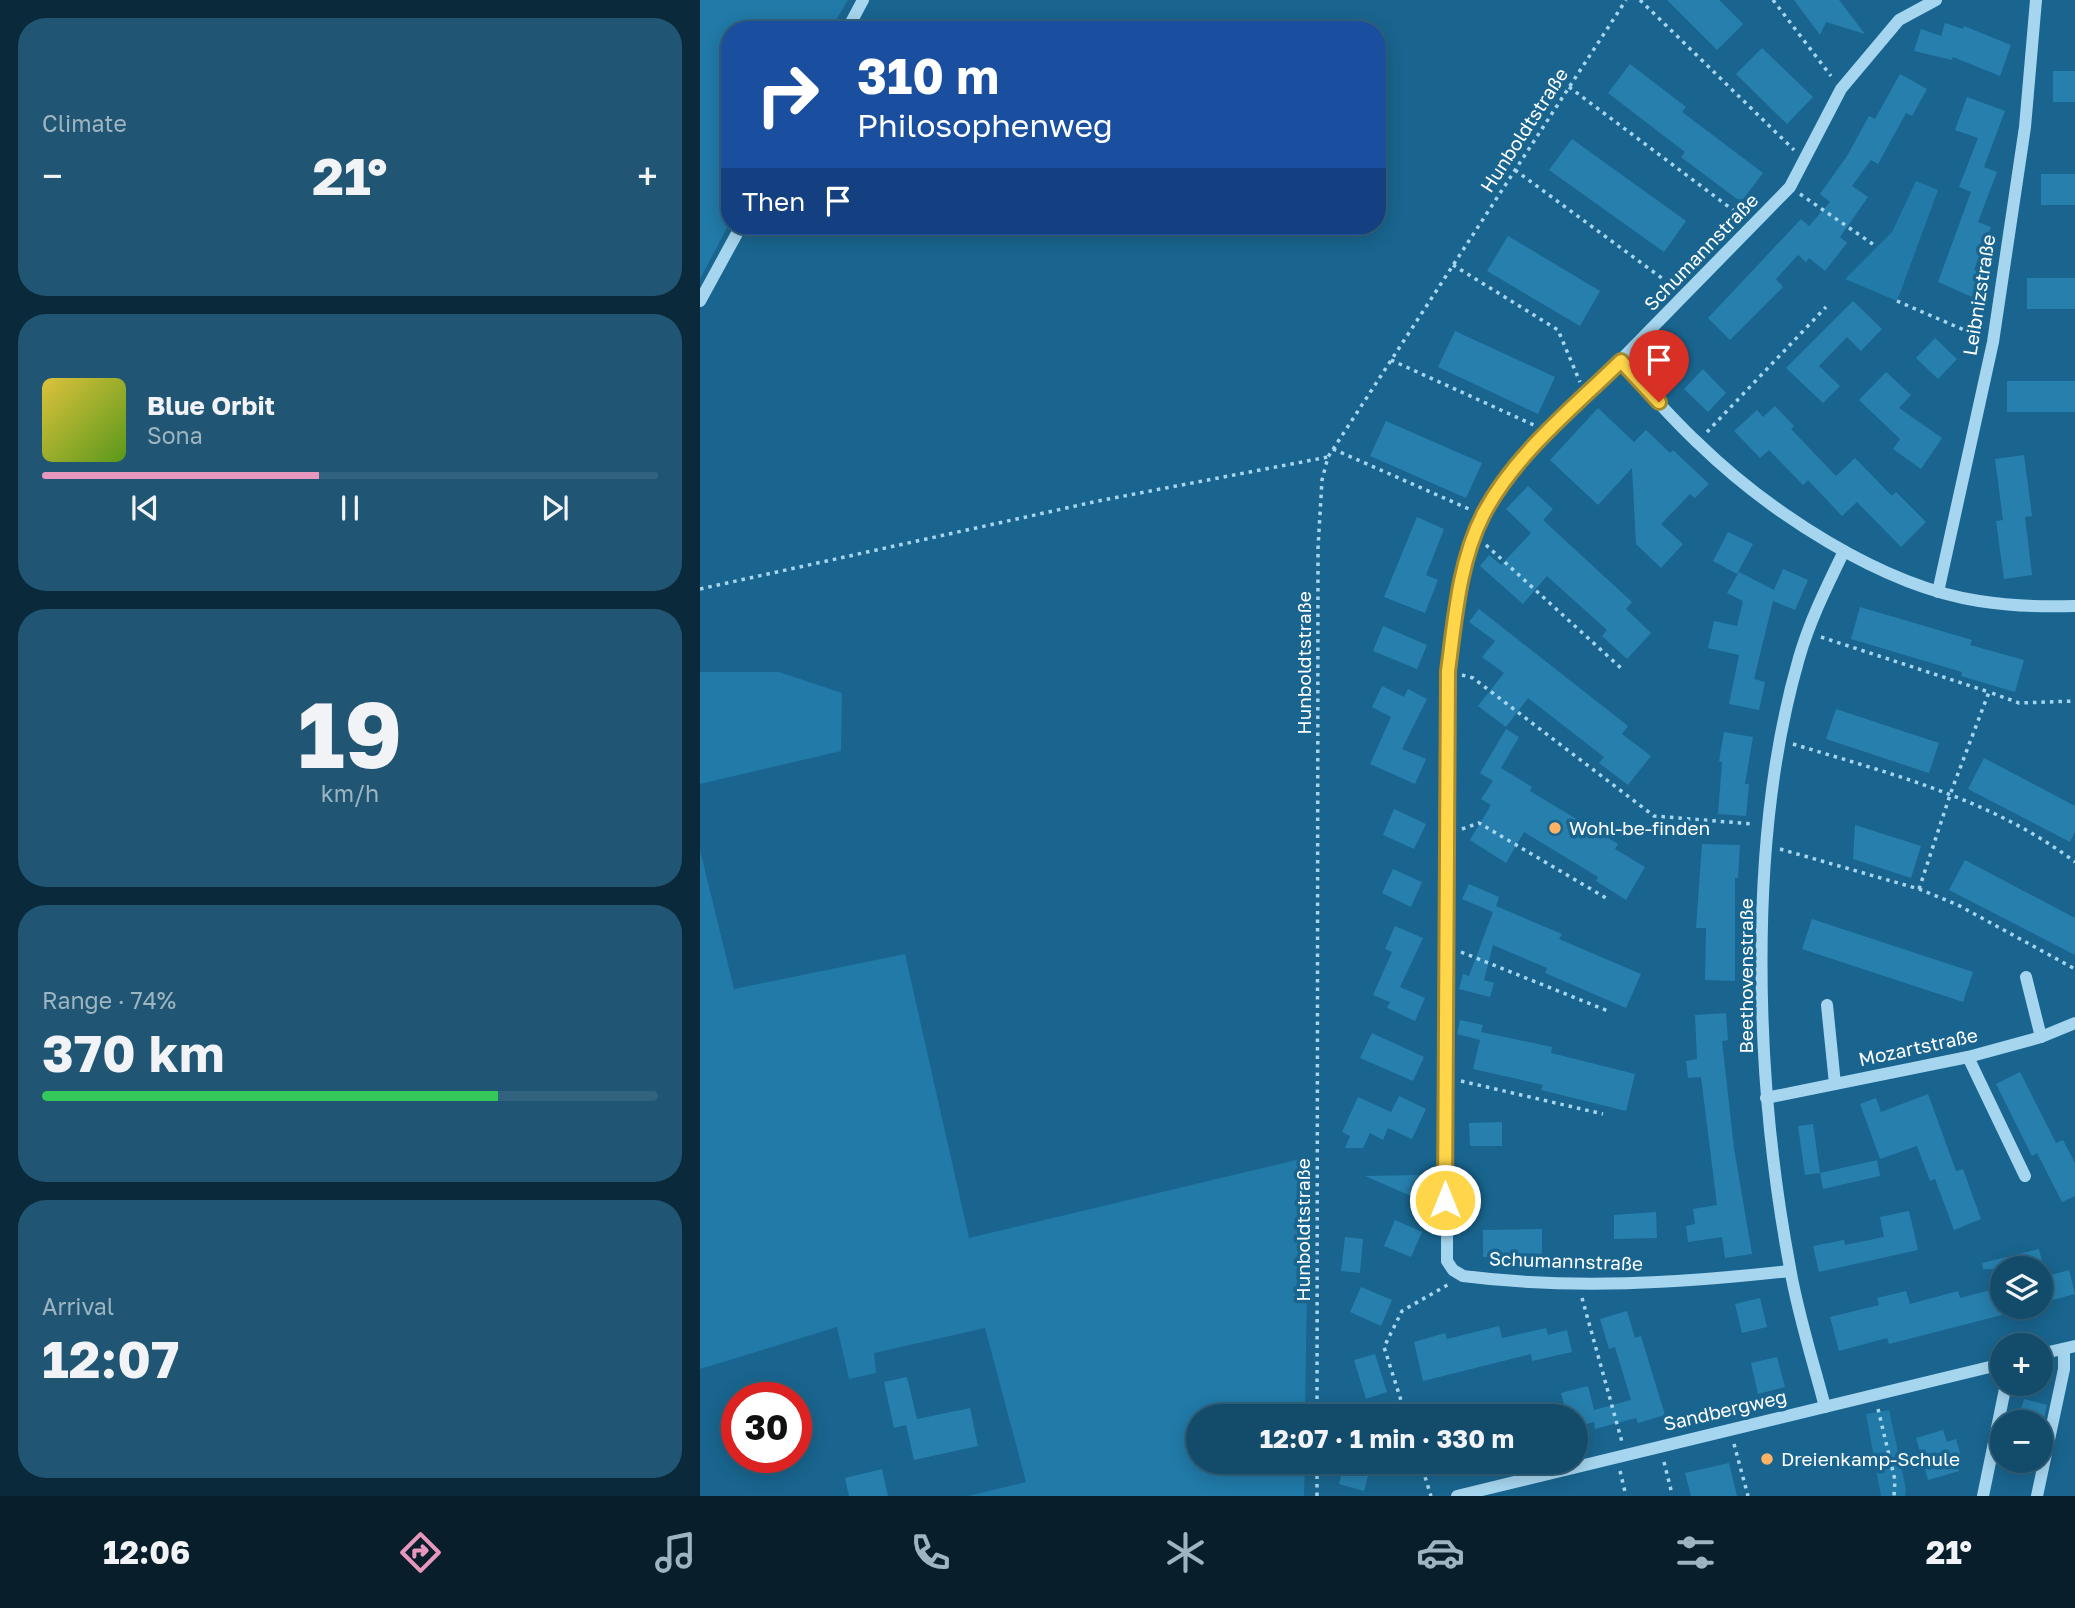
<!DOCTYPE html>
<meta charset="utf-8">
<style>
body{margin:0;font-family:"Golos Text",sans-serif;background:#205673;color:#f1f3f6;height:100vh;display:flex;flex-direction:column;font-size:26px;white-space:nowrap}
*{box-sizing:border-box;margin:0}
p{font-size:23px;color:#9db4c1}
.icon{flex:none;width:38px;height:38px;fill:none;stroke:currentColor;stroke-width:2;stroke-linecap:round;stroke-linejoin:round}
.map{position:relative;flex:1;overflow:hidden}
.details{display:flex;flex-direction:column;gap:18px;padding:18px;background:#0a2a3b;width:700px}
.details>*{flex:none}
.guide{position:absolute;left:21px;top:21px;width:665px;height:214px;border-radius:28px;box-shadow:0 4px 18px #0003,0 0 0 2px #32637e;background:#1a4fa0;color:#fff;overflow:hidden}
.tools{position:absolute;left:1290px;top:1256px;display:grid;gap:14px}
.tools a{display:grid;place-items:center;width:63px;height:63px;border-radius:50%;background:#134c6b;box-shadow:0 4px 18px #0003,0 0 0 2px #32637e;font-size:35px}
.speed{position:absolute;left:21px;top:1382px;display:flex;gap:14px;font-size:35px;font-weight:700;text-align:center}
.speed>*{display:grid;place-content:center;width:91px;height:91px;border-radius:50%;background:#134c6b;box-shadow:0 4px 18px #0003,0 0 0 2px #32637e;line-height:1}
.speed .limit{border:10px solid #d22;background:#fff;color:#111}
.pin{position:absolute;display:grid;place-items:center;width:60px;height:60px;color:#fff;margin:-72px -30px;border-radius:50% 50% 50% 0;rotate:-45deg;box-shadow:0 0 7px #0007}
.pin .icon{rotate:45deg}
.me{position:absolute;width:77px;margin:-38px;rotate:0deg;stroke-linejoin:round;filter:drop-shadow(0 0 5px #0008)}
.turn{display:flex;align-items:center;gap:24px;height:147px;padding:0 21px;font-size:32px}
.turn .icon{width:91px;height:91px;stroke-width:2.5}
.turn b{display:block;font-size:49px;line-height:60px}
.then{display:flex;align-items:center;height:66px;padding:0 21px;background:#0003;gap:14px;font-size:26px}
.big{font-size:52px;font-weight:700;line-height:1.1}
.details .widget{flex:1;display:flex;flex-direction:column;justify-content:center;gap:10px;min-width:0;padding:0 24px;border-radius:28px;background:#205673}
.details .dial{align-items:center;gap:0}
.dial b{font-size:91px;line-height:1}
.song{display:flex;align-items:center;gap:21px}
.cover{width:84px;height:84px;border-radius:10px;background:linear-gradient(135deg,hsl(50 70% 55%),hsl(90 70% 35%))}
.played{height:7px;border-radius:4px;background:linear-gradient(90deg,#e797bd 45%,#32637e 45%)}
.keys{display:flex;justify-content:space-around;direction:ltr}
.heat{display:flex;justify-content:space-between;align-items:center;font-size:38px;direction:ltr}
.charge{height:10px;border-radius:5px;background:linear-gradient(90deg,#34c759 74%,#32637e 0)}
.trip{position:absolute;left:486px;top:1404px;width:402px;height:70px;border-radius:35px;background:#134c6b;box-shadow:0 4px 18px #0003,0 0 0 2px #32637e;font-weight:700;line-height:70px;text-align:center}
.menu{display:flex;height:112px;justify-content:space-around;align-items:center;background:#081e2b;color:#9db4c1}
.menu .icon{width:49px;height:49px}
.menu .active{color:#e797bd}
.menu b{font-size:32px;color:#f1f3f6}
main{display:flex;flex:1;min-height:0}
.map>svg:first-child{display:block}
</style>
<main>
<section class="details">
<div class="widget"><p>Climate</p>
<div class="heat"><a>−</a><b class="big">21°</b><a>+</a></div>
</div>
<div class="widget">
<div class="song"><i class="cover"></i><div><b>Blue Orbit</b><p>Sona</p></div></div>
<div class="played"></div>
<div class="keys"><svg class="icon" aria-label="previous" viewBox="0 0 24 24"><path d="M18 5L8 12l10 7zM5 5v14"/></svg><svg class="icon" aria-label="pause" viewBox="0 0 24 24"><path d="M8 5v14M16 5v14"/></svg><svg class="icon" aria-label="next" viewBox="0 0 24 24"><path d="M6 5l10 7-10 7zM19 5v14"/></svg></div>
</div>
<div class="widget dial"><b>19</b><p>km/h</p></div>
<div class="widget"><p>Range · 74%</p><b class="big">370 km</b><div class="charge"></div></div>
<div class="widget"><p>Arrival</p><b class="big">12:07</b></div>
</section>
<div class="map">
<svg width="1375" height="1496" viewBox="0 0 1375 1496">
<rect width="100%" height="100%" fill="#19658f"/>
<g fill="#217aa8">
<path d="M0,0H148L130,30H30V222L0,279Z"/>
<path d="M1216,181L1238,190L1197,301L1145,279L1192,232Z"/>
<path d="M0,672H79L142,693L141,751L0,784Z"/>
<path d="M0,850L34,989L205,954L269,1238L609,1157L605,1416H499V1461H605L604,1496H268L326,1482L285,1328L174,1353L176,1373L149,1379L137,1327L0,1369Z"/>
<path d="M1189,1410L1206,1489L1205,1496H1181L1166,1414Z"/>
</g>
<g fill="#277fad">
<path d="M967,0H1019L1043,24L1017,50Z"/>
<path d="M1094,0H1139L1165,34L1126,22L1120,35Z"/>
<path d="M1245,23L1263,29L1264,26L1311,45L1300,76L1253,57L1252,60L1214,51L1221,29L1241,36Z"/>
<path d="M1062,48L1113,97L1087,124L1036,74Z"/>
<path d="M930,64L986,107L982,112L1063,173L1041,202L981,157L985,152L908,93Z"/>
<rect x="1353" y="71" width="22" height="31"/>
<path d="M1200,74L1227,89L1212,116L1206,113L1178,164L1171,160L1152,186L1168,197L1140,237L1147,243L1125,271L1109,258L1106,262L1098,255L1076,279L1083,287L1030,340L1008,318L1101,219L1109,226L1130,202L1120,194L1147,156L1169,116L1175,119Z"/>
<path d="M1267,97L1305,111L1284,167L1297,172L1278,222L1291,227L1274,270L1282,274L1272,297L1238,282L1271,192L1259,187L1278,138L1255,130Z"/>
<path d="M872,139L986,221L964,252L849,170Z"/>
<rect x="1341" y="174" width="34" height="31"/>
<path d="M808,236L900,291L880,326L787,271Z"/>
<rect x="1327" y="278" width="48" height="31"/>
<path d="M1153,301L1182,329L1161,351L1147,337L1119,366L1140,386L1123,403L1086,368Z"/>
<path d="M755,331L855,377L838,414L738,367Z"/>
<path d="M1235,338L1257,359L1238,379L1216,358Z"/>
<path d="M1003,369L1026,393L1008,412L984,389Z"/>
<path d="M1186,372L1211,395L1199,408L1242,438L1221,469L1193,449L1200,439L1159,400Z"/>
<rect x="1307" y="381" width="68" height="31"/>
<path d="M1075,406L1094,426L1091,429L1136,476L1155,458L1192,496L1196,492L1226,522L1201,547L1157,502L1142,516L1108,480L1103,485L1069,450L1060,458L1034,431L1057,410L1063,417Z"/>
<path d="M898,408L934,442L946,430L970,453L973,450L1009,484L995,498L990,494L961,524L983,544L961,568L936,544L932,468L898,505L850,460Z"/>
<path d="M686,421L782,463L766,498L670,456Z"/>
<path d="M1324,455L1332,516L1325,517L1332,575L1304,579L1296,521L1303,520L1295,459Z"/>
<path d="M828,486L853,509L843,520L932,602L926,609L951,633L927,659L902,636L907,630L847,576L823,604L780,566L789,555L801,565L831,533L806,509Z"/>
<path d="M717,517L744,529L726,575L738,580L725,613L684,597Z"/>
<path d="M1028,532L1053,544L1037,574L1013,561Z"/>
<path d="M1083,569L1108,580L1095,610L1073,601L1054,679L1065,682L1059,710L1029,704L1039,655L1008,648L1014,621L1037,626L1043,601L1027,593L1039,572L1074,590Z"/>
<path d="M1160,607L1272,640L1270,645L1324,660L1315,692L1261,676L1262,672L1151,639Z"/>
<path d="M779,609L928,726L922,734L951,756L928,785L899,763L904,757L828,698L806,727L778,706L804,673L782,657L795,641L769,622Z"/>
<path d="M683,626L727,645L717,669L673,651Z"/>
<path d="M682,686L704,697L708,689L727,699L702,749L726,759L715,784L670,764L691,717L672,707Z"/>
<path d="M1136,709L1239,743L1229,773L1126,739Z"/>
<path d="M806,729L819,737L801,768L832,787L830,791L918,844L915,849L945,867L926,900L896,881L898,877L824,832L806,863L770,840L791,805L781,799L793,781L780,773Z"/>
<path d="M1024,732L1053,737L1045,784H1049L1046,816L1018,814L1022,762L1019,761Z"/>
<path d="M1284,758L1375,806V832L1370,842L1268,789Z"/>
<path d="M694,809L726,824L714,849L683,835Z"/>
<path d="M1155,825L1221,846L1211,878L1153,859Z"/>
<path d="M1002,844L1040,845L1038,878H1035V981L1005,980L1006,928H996Z"/>
<path d="M1265,860L1375,918V955L1249,890Z"/>
<path d="M693,869L722,882L711,907L682,893Z"/>
<path d="M769,884L799,897L796,906L862,934L859,939L941,974L926,1008L845,973L847,968L793,945L784,980L794,983L790,997L759,989L763,974L769,976L793,912L762,899Z"/>
<path d="M1112,919L1273,972L1263,1002L1102,949Z"/>
<path d="M695,926L723,938L700,987L725,998L715,1021L687,1008L690,1002L673,995L692,952L685,949Z"/>
<path d="M1026,1013L1028,1040L1022,1041L1034,1148L1052,1254L1025,1258L1022,1237L988,1242L986,1226L995,1224L993,1209L1017,1205L1001,1077L988,1078L986,1061L997,1059L995,1015Z"/>
<path d="M760,1020L783,1025L781,1032L852,1047L851,1053L935,1074L926,1111L841,1090L843,1085L773,1069L780,1040L757,1034Z"/>
<path d="M672,1033L724,1057L713,1081L660,1058Z"/>
<path d="M1320,1072L1356,1143L1363,1140L1375,1163V1196L1362,1202L1337,1153L1332,1156L1296,1084Z"/>
<path d="M1228,1094L1256,1171L1263,1169L1281,1219L1254,1230L1235,1179L1230,1181L1217,1146L1180,1159L1160,1104L1176,1098L1181,1112Z"/>
<path d="M699,1096L726,1109L712,1139L688,1128L683,1140L670,1133L663,1148H645L650,1136L642,1132L658,1097L691,1112Z"/>
<path d="M802,1122V1146H770L769,1123Z"/>
<path d="M1113,1124L1120,1173L1105,1175L1098,1126Z"/>
<path d="M1177,1160L1180,1176L1123,1189L1120,1173Z"/>
<path d="M721,1175L711,1196L665,1176Z"/>
<path d="M1209,1211L1218,1250L1119,1272L1113,1246L1144,1240L1145,1245L1184,1237L1180,1217Z"/>
<path d="M956,1212L957,1238L914,1239V1215Z"/>
<path d="M695,1220L722,1232L711,1257L684,1246Z"/>
<path d="M842,1229V1256L783,1257V1230Z"/>
<path d="M645,1237L663,1239L660,1273L641,1271Z"/>
<path d="M1339,1249L1344,1269H1283L1282,1263Z"/>
<path d="M1369,1270L1375,1294L1345,1302L1340,1278Z"/>
<path d="M661,1287L692,1300L681,1326L650,1312Z"/>
<path d="M1302,1287V1315L1189,1344L1187,1338L1139,1351L1130,1317L1179,1305L1177,1298L1206,1291L1210,1304L1258,1291L1260,1298Z"/>
<path d="M1060,1298L1067,1327L1042,1333L1035,1304Z"/>
<path d="M927,1311L935,1338L941,1336L965,1415L938,1423L936,1418L895,1429L894,1422L877,1427V1416H867L861,1393L888,1386L894,1410L931,1400L915,1347L909,1349L900,1319Z"/>
<path d="M799,1326L802,1338L846,1328L848,1335L867,1330L872,1352L832,1361L831,1354L723,1381L714,1342L745,1333L747,1339Z"/>
<path d="M675,1354L687,1392L666,1399L654,1360Z"/>
<path d="M1077,1357L1085,1387L1058,1394L1051,1363Z"/>
<path d="M207,1377L217,1419L270,1408L278,1446L214,1460L206,1425L194,1428L184,1382Z"/>
<path d="M1324,1399L1347,1405L1343,1423H1317Z"/>
<path d="M1243,1430L1247,1442L1256,1439L1261,1457L1256,1459L1259,1471L1228,1480L1216,1438Z"/>
<path d="M645,1461H672L664,1491L639,1484Z"/>
<path d="M1029,1463L1037,1496H991L985,1473Z"/>
<path d="M182,1469L188,1496H149L145,1478Z"/>
</g>
<g fill="none" stroke-linecap="round" stroke-linejoin="round">
<g stroke="#a6d6ef" stroke-width="3.5" stroke-dasharray="3.5 5" stroke-linecap="butt">
<path d="M940,0L1094,150"/>
<path d="M1073,0L1131,76"/>
<path d="M869,87L1041,216"/>
<path d="M815,170L974,287"/>
<path d="M1100,194L1177,247"/>
<path d="M753,265L858,330L880,382"/>
<path d="M1197,301L1278,336"/>
<path d="M691,360L836,426"/>
<path d="M1007,432L1126,307"/>
<path d="M633,449L769,509"/>
<path d="M786,545L922,669"/>
<path d="M0,589L398,501L628,457"/>
<path d="M1121,637L1289,692"/>
<path d="M762,675L773,678L954,816L1053,824"/>
<path d="M1093,744C1191,774 1292,799 1375,862"/>
<path d="M762,829L779,823L906,898"/>
<path d="M1080,849L1219,889L1258,905L1375,969"/>
<path d="M1219,889L1251,792L1289,692L1319,703L1375,701"/>
<path d="M761,952L908,1011"/>
<path d="M761,1081L903,1114"/>
<path d="M882,1298L922,1442"/>
<path d="M1178,1409L1195,1480L1194,1496"/>
<path d="M617,1416L618,548L622,480L628,457L926,0"/>
<path d="M706,1416L684,1347L702,1311L749,1284"/>
<path d="M1034,1444L1048,1496"/>
<path d="M720,1461L731,1496"/>
<path d="M964,1462L972,1494"/>
<path d="M920,1471L926,1496"/>
<path d="M617,1496V1461"/>
</g>
<g stroke="#a6d6ef" stroke-width="12">
<path d="M147,30L163,0"/>
<path d="M0,301L41,226"/>
<path d="M921,361C946,389 971,418 998,443C1068,511 1181,586 1279,601C1310,606 1344,607 1375,606"/>
<path d="M1238,592L1293,342L1325,127L1336,0"/>
<path d="M1326,977L1341,1037"/>
<path d="M1127,1005L1135,1084"/>
<path d="M1268,1057L1325,1176"/>
<path d="M1066,1098L1268,1057L1341,1037L1375,1023"/>
<path d="M1090,1271C981,1283 872,1290 763,1276L753,1270L747,1261L748,671C755,620 758,562 783,515C791,499 803,485 813,470L1090,187L1141,89L1199,20L1236,0"/>
<path d="M1340,1354L1375,1346"/>
<path d="M1125,1407C1113,1361 1098,1315 1090,1268C1055,1082 1046,841 1099,658C1110,620 1127,586 1144,551"/>
<path d="M757,1496L1302,1364"/>
<path d="M1283,1496L1306,1384"/>
<path d="M1337,1496L1364,1369V1349"/>
</g>
</g>
<g fill="none" stroke-linecap="round" stroke-linejoin="round">
<g stroke="#a68a30" stroke-width="18">
<path id="route" d="M745,1200L748,671C755,619 759,562 783,515C814,455 873,408 921,361L959,402"/>
</g>
<use href="#route" stroke="#ffd54a" stroke-width="12"/>
</g>
<g fill="#ffb164" stroke="#19658f" stroke-width="2.5">
<circle cx="855" cy="828" r="7"/>
<circle cx="1067" cy="1459" r="7"/>
</g>
<g text-anchor="middle" stroke-width="7" stroke-linejoin="round" paint-order="stroke">
<g font-size="19" fill="#fff" stroke="#19658f">
<text transform="translate(824 130) rotate(-57)" y="7">Hunboldtstraße</text>
<text transform="translate(1001 252) rotate(-46)" y="7">Schumannstraße</text>
<text transform="translate(1279 295) rotate(-81)" y="7">Leibnizstraße</text>
<text transform="translate(604 663) rotate(-90)" y="7">Hunboldtstraße</text>
<text transform="translate(1046 976) rotate(-90)" y="7">Beethovenstraße</text>
<text transform="translate(1218 1047) rotate(-12)" y="7">Mozartstraße</text>
<text transform="translate(603 1230) rotate(-90)" y="7">Hunboldtstraße</text>
<text transform="translate(866 1261) rotate(2)" y="7">Schumannstraße</text>
<text transform="translate(1025 1410) rotate(-13)" y="7">Sandbergweg</text>
</g>
<g font-size="19" fill="#fff" stroke="#19658f" text-anchor="start">
<text x="869" y="835">Wohl-be-finden</text>
<text x="1081" y="1466">Dreienkamp-Schule</text>
</g>
</g>
</svg>
<div class="tools">
<a><svg class="icon" aria-label="layers" viewBox="0 0 24 24"><path d="M12 4l9 5-9 5-9-5zM3 14l9 5 9-5"/></svg></a>
<a>+</a>
<a>−</a>
</div>
<div class="speed"><div class="limit">30</div></div>
<div class="pin" style="left:959px;top:402px;background:#d93025"><svg class="icon" aria-label="arrive" viewBox="0 0 24 24"><path d="M6 21V4h12l-3 4 3 4H6"/></svg></div>
<svg class="me" style="left:745px;top:1200px" viewBox="-20 -20 40 40"><circle r="17" fill="#ffd54a" stroke="#fff" stroke-width="3"/><path d="M0-11L8 9 0 5-8 9z" fill="#fff"/></svg>
<div class="trip">12:07 · 1 min · 330 m</div>
<div class="guide">
<div class="turn"><svg class="icon" aria-label="right" viewBox="0 0 24 24"><path d="M7 20v-9h11M14 6l5 5-5 5"/></svg><div><b>310 m</b>Philosophenweg</div></div>
<div class="then">Then<svg class="icon" aria-label="arrive" viewBox="0 0 24 24"><path d="M6 21V4h12l-3 4 3 4H6"/></svg></div>
</div>
</div>
</main>
<nav class="menu">
<b>12:06</b>
<svg class="icon active" aria-label="directions" viewBox="0 0 24 24"><path d="M12 3l9 9-9 9-9-9zM9 14v-3h6M13 9l2 2-2 2"/></svg>
<svg class="icon" aria-label="music" viewBox="0 0 24 24"><path d="M9 18V5l10-2v13"/><circle cx="6" cy="18" r="3"/><circle cx="16" cy="16" r="3"/></svg>
<svg class="icon" aria-label="phone" viewBox="0 0 24 24"><path d="M5 4h4l2 5-3 2q2 4 5 5l2-3 5 2v4C11 20 4 13 5 4z"/></svg>
<svg class="icon" aria-label="climate" viewBox="0 0 24 24"><path d="M12 3v18M4 7l16 10M4 17L20 7"/></svg>
<svg class="icon" aria-label="car" viewBox="0 0 24 24"><path d="M5 17H2v-5l4-1 3-4h7l3 4 3 1v5h-3M9 17h6M6 11h13"/><circle cx="7" cy="17" r="2"/><circle cx="17" cy="17" r="2"/></svg>
<svg class="icon" aria-label="filters" viewBox="0 0 24 24"><path d="M4 7h16M4 17h16"/><circle cx="9" cy="7" r="2"/><circle cx="15" cy="17" r="2"/></svg>
<b>21°</b>
</nav>
